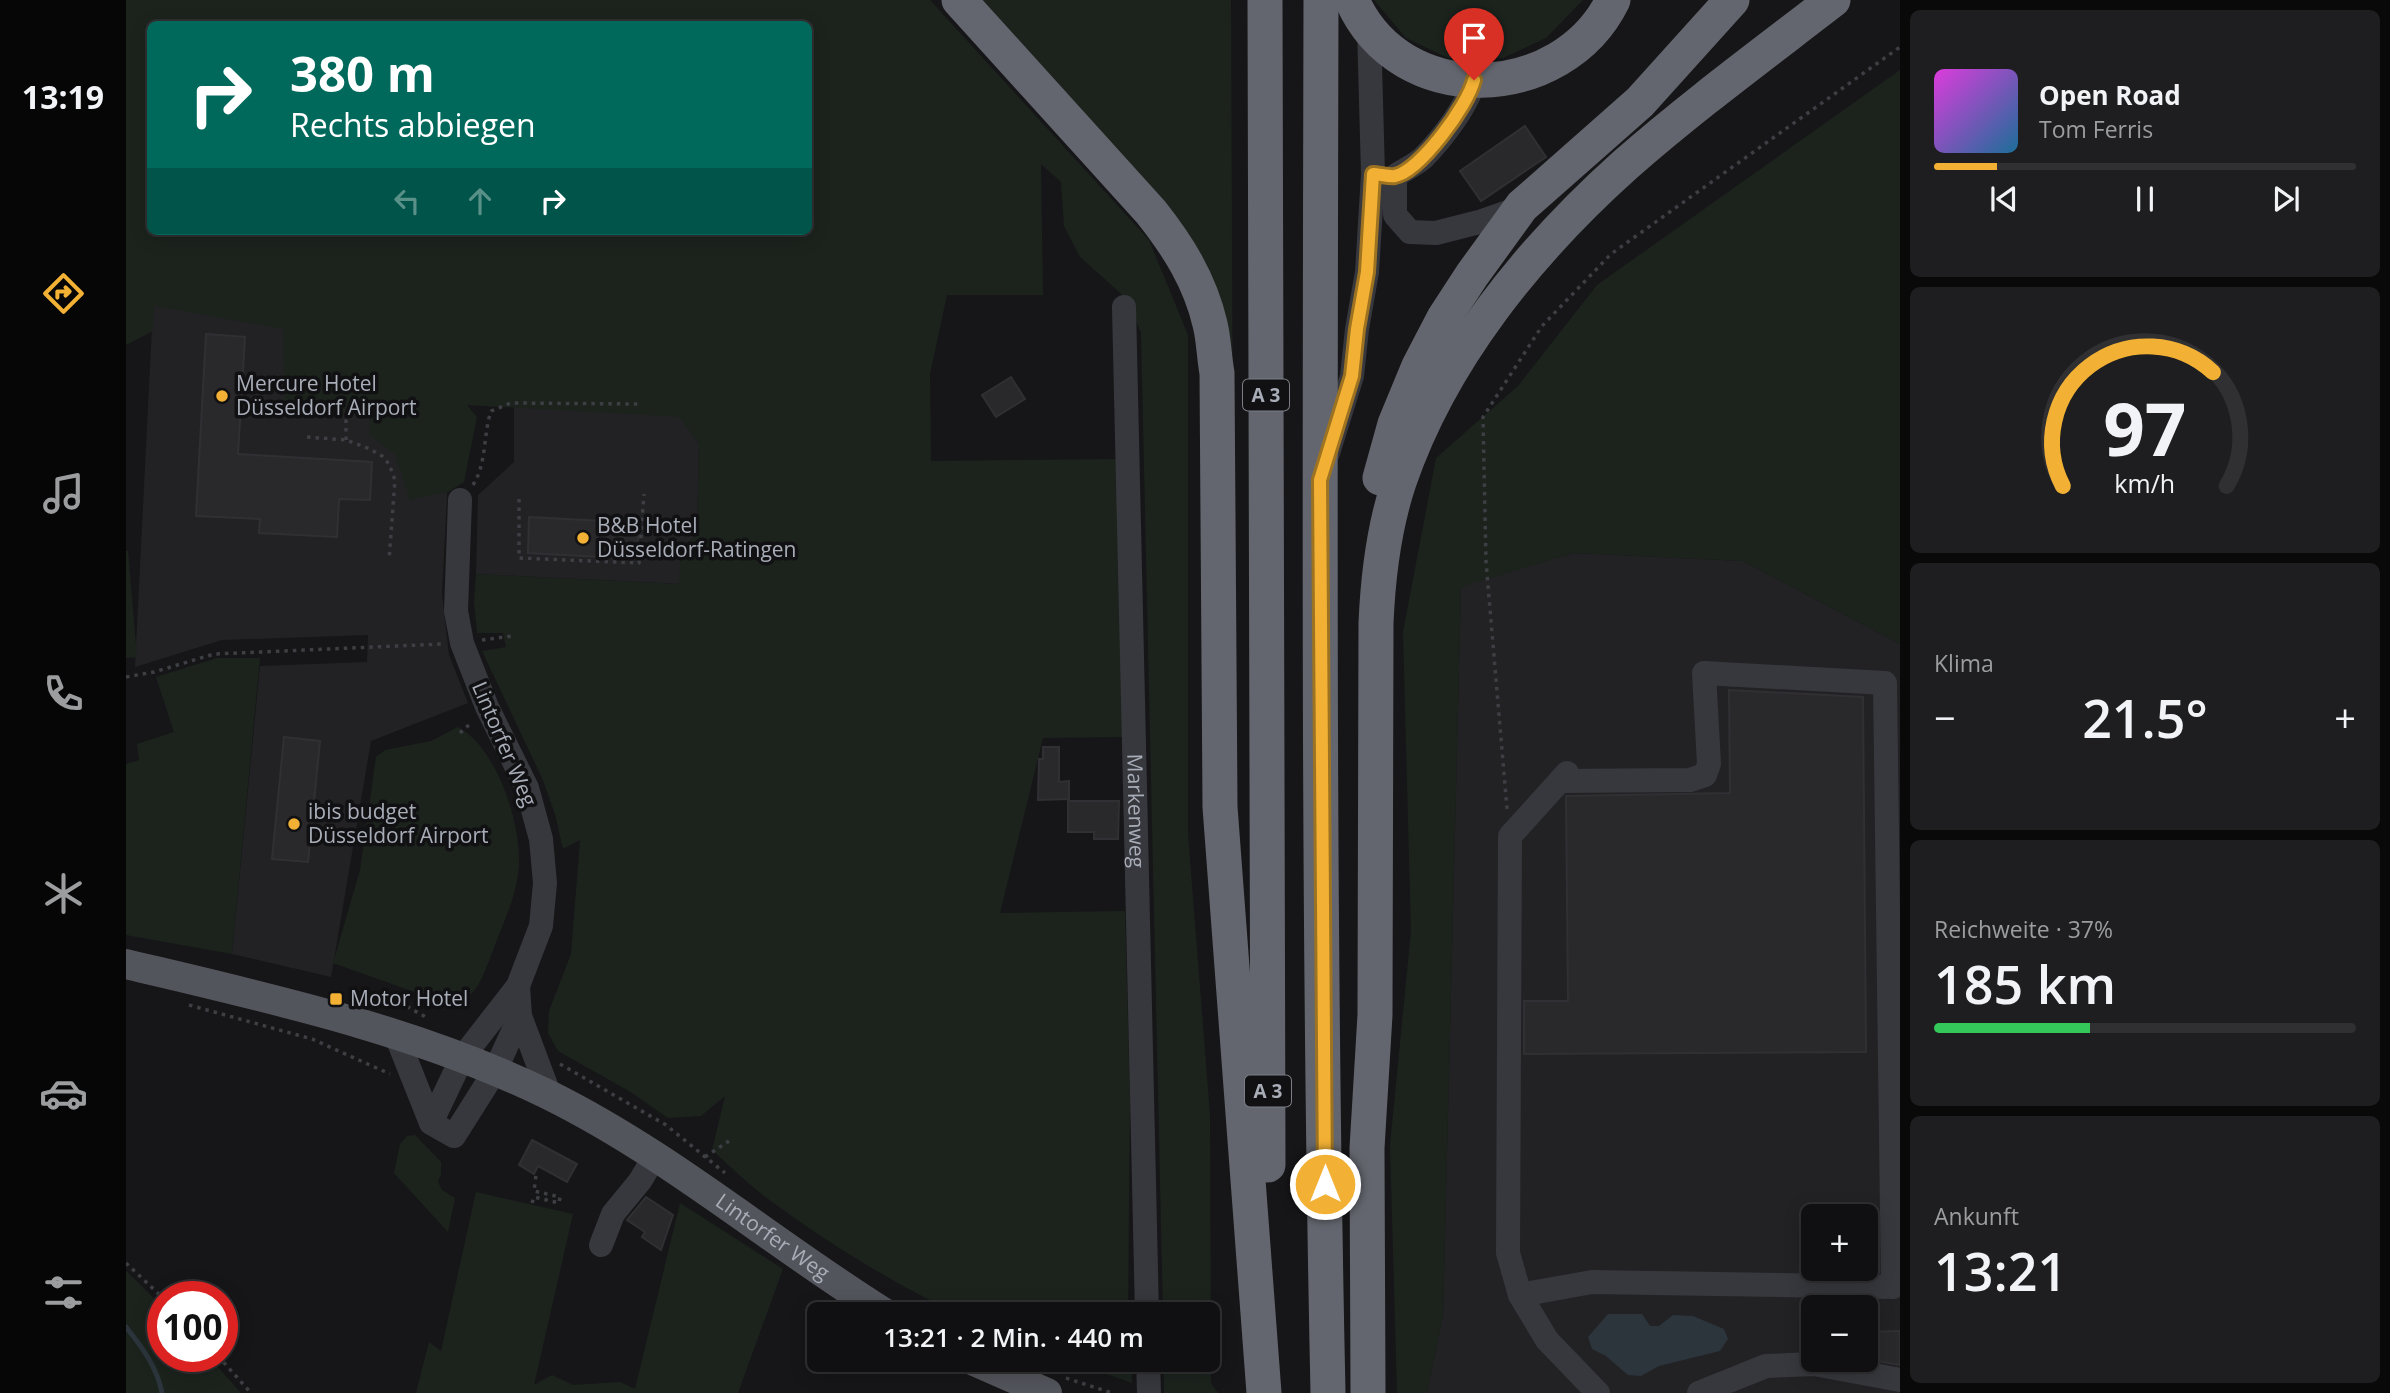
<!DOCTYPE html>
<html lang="de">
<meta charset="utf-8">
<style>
body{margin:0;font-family:"Open Sans",sans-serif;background:#1e1e20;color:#f1f3f6;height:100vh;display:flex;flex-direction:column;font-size:26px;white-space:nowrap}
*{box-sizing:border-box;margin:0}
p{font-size:23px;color:#9c9d9f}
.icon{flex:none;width:38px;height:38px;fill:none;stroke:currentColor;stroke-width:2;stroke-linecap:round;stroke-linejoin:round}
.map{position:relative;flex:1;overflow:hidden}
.sheet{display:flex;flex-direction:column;gap:10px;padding:10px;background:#09090a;width:490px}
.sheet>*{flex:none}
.top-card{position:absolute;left:21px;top:21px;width:665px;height:214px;border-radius:10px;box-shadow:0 4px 18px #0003,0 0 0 2px #303032;background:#00695c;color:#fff;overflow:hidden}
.buttons{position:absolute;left:1675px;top:1204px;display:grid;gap:14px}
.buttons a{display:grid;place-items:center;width:77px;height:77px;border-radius:10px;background:#101012;box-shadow:0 4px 18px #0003,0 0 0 2px #303032;font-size:35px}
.speed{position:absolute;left:21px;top:1281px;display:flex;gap:14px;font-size:35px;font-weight:700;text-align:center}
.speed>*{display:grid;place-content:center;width:91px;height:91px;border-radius:50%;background:#101012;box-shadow:0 4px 18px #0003,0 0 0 2px #303032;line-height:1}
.speed .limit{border:10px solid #d22;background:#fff;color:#111}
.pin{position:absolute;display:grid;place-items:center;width:60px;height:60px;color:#fff;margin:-72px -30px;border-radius:50% 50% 50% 0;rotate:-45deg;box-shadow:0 0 7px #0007}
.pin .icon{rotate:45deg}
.me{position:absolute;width:77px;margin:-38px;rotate:0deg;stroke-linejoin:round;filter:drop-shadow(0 0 5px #0008)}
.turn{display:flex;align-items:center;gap:24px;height:147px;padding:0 28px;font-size:32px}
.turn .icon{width:91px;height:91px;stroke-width:2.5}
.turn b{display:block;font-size:49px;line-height:60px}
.lanes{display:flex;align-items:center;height:66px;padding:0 28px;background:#0003;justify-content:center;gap:35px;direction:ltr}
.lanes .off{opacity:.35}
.big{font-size:52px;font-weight:600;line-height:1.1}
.sheet .tile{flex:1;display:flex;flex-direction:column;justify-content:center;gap:10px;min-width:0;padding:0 24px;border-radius:10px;background:#1e1e20}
.sheet .dial{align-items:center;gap:0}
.dial svg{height:182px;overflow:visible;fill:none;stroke:#303032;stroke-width:7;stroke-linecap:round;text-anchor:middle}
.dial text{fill:#f1f3f6;stroke:none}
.song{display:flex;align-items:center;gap:21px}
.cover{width:84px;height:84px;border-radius:10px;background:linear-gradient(135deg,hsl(300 70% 55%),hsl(200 70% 35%))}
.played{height:7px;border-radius:4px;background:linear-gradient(90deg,#f2b134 15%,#303032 15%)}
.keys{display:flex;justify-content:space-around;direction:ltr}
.heat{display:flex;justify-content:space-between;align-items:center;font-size:38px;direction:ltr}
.charge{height:10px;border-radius:5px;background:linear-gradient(90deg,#34c759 37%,#303032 0)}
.trip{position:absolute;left:681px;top:1302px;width:413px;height:70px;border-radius:10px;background:#101012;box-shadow:0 4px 18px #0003,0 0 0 2px #303032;font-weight:600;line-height:70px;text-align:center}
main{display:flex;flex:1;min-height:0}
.tabs{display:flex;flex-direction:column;width:126px;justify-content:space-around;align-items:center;background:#060607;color:#9c9d9f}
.tabs .icon{width:49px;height:49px}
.tabs .selected{color:#f2b134}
.tabs b{font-size:32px;color:#f1f3f6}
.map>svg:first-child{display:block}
</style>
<main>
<nav class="tabs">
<b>13:19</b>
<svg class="icon selected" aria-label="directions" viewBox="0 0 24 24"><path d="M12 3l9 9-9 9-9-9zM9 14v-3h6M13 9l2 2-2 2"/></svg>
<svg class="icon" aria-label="music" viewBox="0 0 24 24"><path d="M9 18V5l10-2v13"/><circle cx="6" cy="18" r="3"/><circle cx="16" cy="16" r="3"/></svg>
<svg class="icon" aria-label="phone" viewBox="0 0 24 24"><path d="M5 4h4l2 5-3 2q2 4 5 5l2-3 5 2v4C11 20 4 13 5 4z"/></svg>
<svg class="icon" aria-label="climate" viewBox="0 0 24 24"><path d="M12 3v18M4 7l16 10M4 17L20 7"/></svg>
<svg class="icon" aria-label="car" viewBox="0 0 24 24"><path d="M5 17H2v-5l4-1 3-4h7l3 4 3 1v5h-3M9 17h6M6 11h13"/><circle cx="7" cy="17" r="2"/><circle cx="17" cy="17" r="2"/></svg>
<svg class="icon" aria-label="filters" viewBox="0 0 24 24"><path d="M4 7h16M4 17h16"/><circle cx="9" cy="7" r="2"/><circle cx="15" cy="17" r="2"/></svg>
</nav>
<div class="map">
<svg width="1774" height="1393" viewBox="0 0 1774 1393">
<rect width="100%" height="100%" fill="#161618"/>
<g fill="#222225" fill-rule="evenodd">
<path d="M28,287L331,304L316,594L323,655L342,703L245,741L205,977L106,954L134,666L241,662L242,635L96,640L9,667Z"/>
<path d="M388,407L554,416L573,444L571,530L554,563V584L350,574L352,495L388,462Z"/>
<path d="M1448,553L1617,561L1774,644V1393H1301L1317,1315L1335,586ZM1687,1216H1740V1269H1687ZM1687,1307H1740V1360H1687Z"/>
</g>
<g fill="#1c231d" fill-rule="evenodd">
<path d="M0,0H804L1023,240L1062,335V834L1084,1115L1085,1383L1092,1393H1038V1360H1082V1314H1037L1015,333L1001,299L954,257L938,226L935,182L915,164L917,295H821L804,374L805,461L992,459L997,737L917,738L874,913L999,911L1004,1100L1002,1314H832C764,1282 699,1241 638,1196C620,1182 603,1165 586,1150L599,1096L575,1116L542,1118L503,1091L432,1051L422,1033L423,1011L445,954L454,840L437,849L429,814L416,778L356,651L380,647L377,633H351L348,601L350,574L553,584L554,563L571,530L573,444L554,417L341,405L351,417L338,482L322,492L284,500L269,455L243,434L244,412L159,405L157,329L28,306L27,331L0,345ZM24,24H682V231H24Z"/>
<path d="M840,0H1105L1108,721L1089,322Z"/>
<path d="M1248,0H1457L1420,38L1377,58H1322L1280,38Z"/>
<path d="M1774,70V644L1617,561L1448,553L1335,587L1317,1315L1301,1393H1271L1264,1145L1285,931L1277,632L1310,458L1392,386L1471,285Z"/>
<path d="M0,551H2L11,657L0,658Z"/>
<path d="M91,658H134L106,954L0,935V764L13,760L11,744L48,732L30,677Z"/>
<path d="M332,727C371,748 394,821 393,863C392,892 379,919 369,945C364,957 356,984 346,993C340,998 329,1001 322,1004L207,963L234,870L250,757L259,750L305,741Z"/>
<path d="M289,1135L315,1162V1174L312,1182L316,1190L329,1198L322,1232L268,1173L274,1144L281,1136Z"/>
<path d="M350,1192L447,1214L408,1385L426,1375L447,1385L494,1382L509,1389L554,1203L657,1269L612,1393H290L303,1342L315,1351Z"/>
<path d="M0,1271L37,1307V1356H82L115,1393H0Z"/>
<path d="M941,1360H1005L1006,1383Z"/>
</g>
<path fill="#2c353c" d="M1482,1314H1516L1524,1326H1533L1547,1315L1567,1316L1598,1329L1602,1339L1594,1351L1533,1366L1515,1376L1502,1375L1480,1356L1466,1349L1462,1337Z"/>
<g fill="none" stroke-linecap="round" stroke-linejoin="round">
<path stroke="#2c353c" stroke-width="5" d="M0,1327C16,1347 31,1367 36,1393"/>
</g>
<g fill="#29292c" stroke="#303034" stroke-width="2">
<path d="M1399,126L1420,157L1355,201L1334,171Z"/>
<path d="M80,334L119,337L112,454L246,462L244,500L213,499L211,537L133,533L134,519L70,516Z"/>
<path d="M885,377L899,399L870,417L856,395Z"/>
<path d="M403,517L513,523L511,559L402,553Z"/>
<path d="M1603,690L1737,697L1740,1052L1398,1054V1001H1442L1440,796L1604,793Z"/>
<path d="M158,737L194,741L182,862L146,859Z"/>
<path d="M917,747H933V782L943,781V799L912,800L913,759H917Z"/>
<path d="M942,801H993L992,839H968V832H942Z"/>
<path d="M406,1140L451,1164L441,1182L412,1166L408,1174L393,1165Z"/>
<path d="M520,1197L547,1215L535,1250L516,1237L519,1232L501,1220Z"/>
<path d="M1774,1331V1365L1740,1359V1332Z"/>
</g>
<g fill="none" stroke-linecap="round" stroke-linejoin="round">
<g stroke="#3d3f44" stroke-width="3.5" stroke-dasharray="3.5 5" stroke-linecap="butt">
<path d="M181,437L220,440L244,449L256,456L263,464L269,480L263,560"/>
<path d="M220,440V416"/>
<path d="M347,485C361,463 357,435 365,411L385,403L514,404"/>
<path d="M393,499V558L513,563L518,494"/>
<path d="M356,640L386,636"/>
<path d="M0,677L28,672L88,654L317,644"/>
<path d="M334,733L345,723"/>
<path d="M1381,809L1360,562L1357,417L1416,326L1485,254L1774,47"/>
<path d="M231,996L282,1007L303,1019"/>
<path d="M63,1005L186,1039L264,1074"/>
<path d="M434,1064L540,1125L599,1173"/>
<path d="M579,1157L603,1141"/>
<path d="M406,1203L408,1197L433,1203L434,1197L408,1191L410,1175"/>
<path d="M0,1263L37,1298"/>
<path d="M781,1303L802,1314"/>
<path d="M92,1356L125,1393"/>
<path d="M940,1378L986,1393"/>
</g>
<g stroke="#37383d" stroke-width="24">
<path d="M1348,80C1343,104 1315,140 1297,158C1289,165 1278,170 1269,176V215L1284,232L1310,233L1353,222L1396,207"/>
<path id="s1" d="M998,307L1021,1314"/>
<path d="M1202,453L1226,376L1231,329L1241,272L1247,174L1243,28"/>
<path d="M1434,781L1564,780L1579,775L1583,764L1578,673L1759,683L1767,1287L1466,1282L1394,1295L1421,1340L1472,1393"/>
<path d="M394,1016L424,1096"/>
<path d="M270,1035L305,1123L328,1136L369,1071L394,1016L392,986"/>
<path d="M305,1123L336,1058L392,986L415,926L419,883L415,839L401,788L361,707L336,643L330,611L334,500"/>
<path d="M475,1245L487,1214L514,1181L529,1156"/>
<path d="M1394,1295L1382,1253L1384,836L1441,773"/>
<path d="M1022,1360L1023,1393"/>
<path d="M1573,1393L1640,1366L1688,1364L1774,1380"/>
</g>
<g stroke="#53555c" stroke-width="30">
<path id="s2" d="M0,964C143,998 290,1030 423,1095C544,1155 646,1243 760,1314"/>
<path d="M846,1360L921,1393"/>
</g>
<g stroke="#63666e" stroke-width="35">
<path d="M833,0L1025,212C1052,246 1074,281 1084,324C1088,340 1088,357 1091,373L1094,807L1138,1393"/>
<path d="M1139,0L1142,1165"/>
<path d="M1195,0C1194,464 1192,929 1202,1393"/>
<path d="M1226,0C1274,110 1436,104 1487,0"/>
<path d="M1254,478L1269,424L1293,366L1318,318L1346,275L1396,206L1514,102L1606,0"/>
<path d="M1242,1393L1241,1148L1249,1015L1250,623C1252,576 1258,527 1273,482C1315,359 1403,251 1499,165C1565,107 1637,54 1707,0"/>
</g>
</g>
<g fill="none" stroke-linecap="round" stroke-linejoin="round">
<g stroke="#9d7322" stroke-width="18">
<path id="route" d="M1199,1184L1194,480L1226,376L1231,329L1241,272L1247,174C1253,174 1263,177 1269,176C1294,171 1342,105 1348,80"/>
</g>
<use href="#route" stroke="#f2b134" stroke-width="12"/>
</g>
<g fill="#f2b134" stroke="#111113" stroke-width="2.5">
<circle cx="96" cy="396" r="7"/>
<circle cx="457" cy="538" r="7"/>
<circle cx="168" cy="824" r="7"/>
<rect x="203" y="992" width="14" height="14" rx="3.5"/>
</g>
<g text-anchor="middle" stroke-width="7" stroke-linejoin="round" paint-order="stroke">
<g fill="#111113" stroke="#7b7e86" stroke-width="2">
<rect x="1117" y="379.5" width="46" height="31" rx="5"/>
<rect x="1119" y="1075.5" width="46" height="31" rx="5"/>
</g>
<g font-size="19" font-weight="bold" fill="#a8adb8">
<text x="1140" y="402">A 3</text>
<text x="1142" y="1098">A 3</text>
</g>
<g font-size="21" fill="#a8adb8" stroke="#111113" text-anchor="start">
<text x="110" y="391">Mercure Hotel<tspan x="110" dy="24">Düsseldorf Airport</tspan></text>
<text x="471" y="533">B&amp;B Hotel<tspan x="471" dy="24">Düsseldorf-Ratingen</tspan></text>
<text x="182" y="819">ibis budget<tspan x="182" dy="24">Düsseldorf Airport</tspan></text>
<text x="224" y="1006">Motor Hotel</text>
</g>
<g font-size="21" fill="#a8adb8" stroke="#111113">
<text transform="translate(378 744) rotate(67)" y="7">Lintorfer Weg</text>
<text dy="7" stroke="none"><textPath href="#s1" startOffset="504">Markenweg</textPath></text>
<text dy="7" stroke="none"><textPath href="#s2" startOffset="709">Lintorfer Weg</textPath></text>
</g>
</g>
</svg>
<div class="buttons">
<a>+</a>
<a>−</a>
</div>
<div class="speed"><div class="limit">100</div></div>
<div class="pin" style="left:1348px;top:80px;background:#d93025"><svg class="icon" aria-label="arrive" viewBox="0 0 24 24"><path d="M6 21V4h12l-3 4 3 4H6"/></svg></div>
<svg class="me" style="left:1199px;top:1184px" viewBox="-20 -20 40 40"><circle r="17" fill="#f2b134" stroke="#fff" stroke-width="3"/><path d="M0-11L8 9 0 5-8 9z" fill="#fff"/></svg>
<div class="trip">13:21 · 2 Min. · 440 m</div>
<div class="top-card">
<div class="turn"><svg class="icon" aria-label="right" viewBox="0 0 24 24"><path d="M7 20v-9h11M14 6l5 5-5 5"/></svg><div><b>380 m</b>Rechts abbiegen</div></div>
<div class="lanes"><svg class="icon off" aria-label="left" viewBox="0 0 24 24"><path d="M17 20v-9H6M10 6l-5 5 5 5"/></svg><svg class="icon off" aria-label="ahead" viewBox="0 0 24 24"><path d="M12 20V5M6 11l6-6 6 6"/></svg><svg class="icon" aria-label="right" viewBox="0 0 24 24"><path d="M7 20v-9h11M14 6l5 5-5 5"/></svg></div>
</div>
</div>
<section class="sheet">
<div class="tile">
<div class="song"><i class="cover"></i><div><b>Open Road</b><p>Tom Ferris</p></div></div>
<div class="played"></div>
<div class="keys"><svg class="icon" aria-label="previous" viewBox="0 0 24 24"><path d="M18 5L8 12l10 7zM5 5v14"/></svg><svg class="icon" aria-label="pause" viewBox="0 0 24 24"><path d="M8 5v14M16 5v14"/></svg><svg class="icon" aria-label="next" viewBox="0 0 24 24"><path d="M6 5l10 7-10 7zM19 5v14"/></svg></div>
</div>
<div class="tile dial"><svg viewBox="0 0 100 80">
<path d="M14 69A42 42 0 1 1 86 69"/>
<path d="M14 69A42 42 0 0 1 80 19" stroke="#f2b134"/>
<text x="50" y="56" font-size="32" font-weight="700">97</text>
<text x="50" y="72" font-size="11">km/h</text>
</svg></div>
<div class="tile"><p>Klima</p>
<div class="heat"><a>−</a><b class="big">21.5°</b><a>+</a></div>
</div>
<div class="tile"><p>Reichweite · 37%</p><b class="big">185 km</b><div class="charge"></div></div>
<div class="tile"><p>Ankunft</p><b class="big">13:21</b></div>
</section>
</main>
